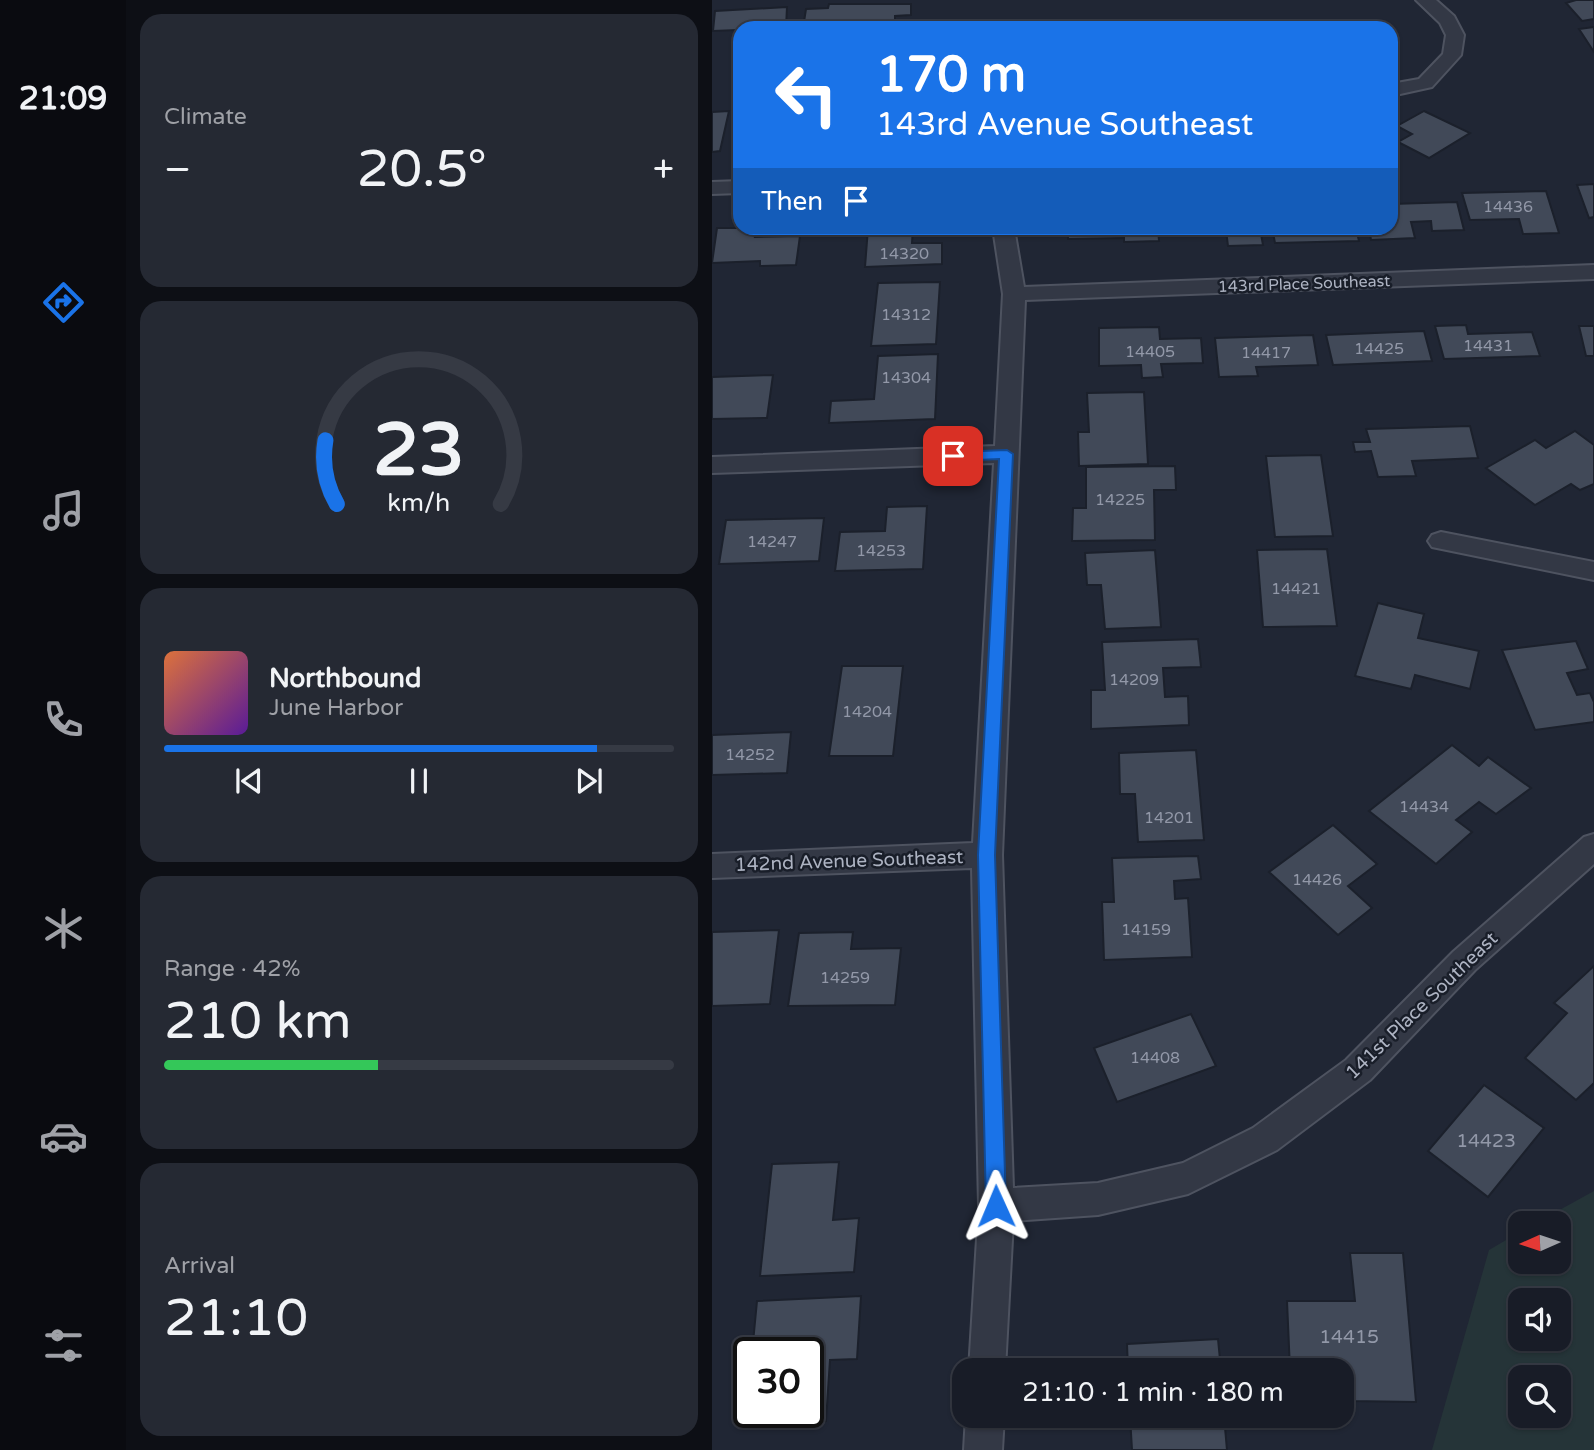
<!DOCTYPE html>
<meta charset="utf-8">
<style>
body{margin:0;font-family:"Varela Round",sans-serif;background:#252933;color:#f1f3f6;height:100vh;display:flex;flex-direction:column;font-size:26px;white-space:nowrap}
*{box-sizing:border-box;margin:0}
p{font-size:23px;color:#9fa1a7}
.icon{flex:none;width:38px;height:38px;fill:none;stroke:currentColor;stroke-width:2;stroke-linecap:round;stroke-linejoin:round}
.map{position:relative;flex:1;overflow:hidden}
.side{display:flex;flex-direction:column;gap:14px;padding:14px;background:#0d0f15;width:586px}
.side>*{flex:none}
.banner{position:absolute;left:21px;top:21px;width:665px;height:214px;border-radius:21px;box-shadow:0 2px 5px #0004,0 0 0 2px #363a44;background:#1a73e8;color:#fff;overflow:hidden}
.needle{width:46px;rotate:267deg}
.fabs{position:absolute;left:796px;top:1211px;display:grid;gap:14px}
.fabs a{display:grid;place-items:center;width:63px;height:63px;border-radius:14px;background:#181c27;box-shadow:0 2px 5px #0004,0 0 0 2px #363a44;font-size:35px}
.speed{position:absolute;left:21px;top:1337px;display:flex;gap:14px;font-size:35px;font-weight:700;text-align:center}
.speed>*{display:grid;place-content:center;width:91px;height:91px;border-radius:50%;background:#181c27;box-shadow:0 2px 5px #0004,0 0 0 2px #363a44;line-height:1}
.speed .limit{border:4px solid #111;border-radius:10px;background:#fff;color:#111}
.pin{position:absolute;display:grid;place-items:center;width:60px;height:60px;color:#fff;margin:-30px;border-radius:14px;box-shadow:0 4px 10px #0006}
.me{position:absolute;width:77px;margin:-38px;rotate:359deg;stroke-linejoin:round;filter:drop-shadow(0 0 5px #0008)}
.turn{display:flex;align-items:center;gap:24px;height:147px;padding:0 28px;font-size:32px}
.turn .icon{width:91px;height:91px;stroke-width:2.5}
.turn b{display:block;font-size:49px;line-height:60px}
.then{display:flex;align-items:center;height:66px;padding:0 28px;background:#0003;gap:14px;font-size:26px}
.big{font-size:52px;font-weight:600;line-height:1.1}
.side .tile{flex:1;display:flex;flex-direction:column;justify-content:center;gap:10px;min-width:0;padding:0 24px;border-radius:21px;background:#252933}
.side .dial{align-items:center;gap:0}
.dial svg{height:182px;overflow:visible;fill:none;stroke:#363a44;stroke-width:7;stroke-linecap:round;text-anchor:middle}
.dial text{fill:#f1f3f6;stroke:none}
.song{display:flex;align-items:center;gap:21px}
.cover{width:84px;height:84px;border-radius:10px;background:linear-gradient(135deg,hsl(20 70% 55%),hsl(270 70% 35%))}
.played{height:7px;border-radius:4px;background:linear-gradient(90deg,#1a73e8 85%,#363a44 85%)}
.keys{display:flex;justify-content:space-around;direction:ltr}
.heat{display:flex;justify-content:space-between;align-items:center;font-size:38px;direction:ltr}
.charge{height:10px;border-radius:5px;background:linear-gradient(90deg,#34c759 42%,#363a44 0)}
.trip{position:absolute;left:240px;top:1358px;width:402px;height:70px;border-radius:21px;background:#181c27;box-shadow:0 2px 5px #0004,0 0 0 2px #363a44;font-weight:600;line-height:70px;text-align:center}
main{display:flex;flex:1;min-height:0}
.menu{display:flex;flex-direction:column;width:126px;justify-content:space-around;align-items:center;background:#0a0b10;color:#9fa1a7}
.menu .icon{width:49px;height:49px}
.menu .active{color:#1a73e8}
.menu b{font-size:32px;color:#f1f3f6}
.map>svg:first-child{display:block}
</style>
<main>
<nav class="menu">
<b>21:09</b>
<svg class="icon active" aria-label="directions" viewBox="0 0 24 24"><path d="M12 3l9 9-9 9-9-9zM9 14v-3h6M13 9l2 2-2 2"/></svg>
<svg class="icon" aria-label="music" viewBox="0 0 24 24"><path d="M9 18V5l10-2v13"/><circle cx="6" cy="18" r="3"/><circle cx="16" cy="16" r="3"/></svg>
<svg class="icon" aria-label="phone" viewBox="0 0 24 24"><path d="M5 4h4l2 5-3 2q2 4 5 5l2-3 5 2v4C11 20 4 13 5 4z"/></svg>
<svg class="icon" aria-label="climate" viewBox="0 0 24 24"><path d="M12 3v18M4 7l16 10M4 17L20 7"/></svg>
<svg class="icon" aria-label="car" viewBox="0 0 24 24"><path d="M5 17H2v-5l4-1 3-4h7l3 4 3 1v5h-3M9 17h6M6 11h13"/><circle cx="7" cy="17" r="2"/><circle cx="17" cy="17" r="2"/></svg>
<svg class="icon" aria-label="filters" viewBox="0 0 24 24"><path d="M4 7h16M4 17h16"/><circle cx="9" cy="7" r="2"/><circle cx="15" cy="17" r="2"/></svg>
</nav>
<section class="side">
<div class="tile"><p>Climate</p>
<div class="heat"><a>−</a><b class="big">20.5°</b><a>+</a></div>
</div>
<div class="tile dial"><svg viewBox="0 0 100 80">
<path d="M14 69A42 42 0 1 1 86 69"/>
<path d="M14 69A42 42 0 0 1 9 41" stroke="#1a73e8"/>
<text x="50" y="56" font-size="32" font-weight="700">23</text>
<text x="50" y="72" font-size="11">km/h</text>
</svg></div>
<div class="tile">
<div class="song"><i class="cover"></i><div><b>Northbound</b><p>June Harbor</p></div></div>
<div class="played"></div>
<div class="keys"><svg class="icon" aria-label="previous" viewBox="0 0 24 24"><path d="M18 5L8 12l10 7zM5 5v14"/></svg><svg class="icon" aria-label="pause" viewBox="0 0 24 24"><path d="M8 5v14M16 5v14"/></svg><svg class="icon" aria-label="next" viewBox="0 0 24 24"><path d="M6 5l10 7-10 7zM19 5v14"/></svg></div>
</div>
<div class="tile"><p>Range · 42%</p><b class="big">210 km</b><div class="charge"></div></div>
<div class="tile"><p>Arrival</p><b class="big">21:10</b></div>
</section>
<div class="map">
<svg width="882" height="1450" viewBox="0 0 882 1450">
<rect width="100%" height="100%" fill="#202634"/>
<path fill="#253438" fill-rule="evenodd" d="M882,1191V1450H720L777,1250L808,1232V1262H847V1223H824ZM808,1300H847V1339H808ZM808,1377H847V1416H808Z"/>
<g fill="#414958" stroke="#1b202b" stroke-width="2">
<path d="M864,0H882V19L870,21L854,3Z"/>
<path d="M117,4H199V15L183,16V24L91,28L94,9L116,8Z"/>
<path d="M75,7L74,28L1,31L3,11Z"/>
<path d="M435,21L436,28H381L380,23Z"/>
<path d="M258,22V28H206L207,23Z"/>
<path d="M511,22H521L526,26L544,25V28H496L508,27Z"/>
<path d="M666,22L667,28H609L608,24Z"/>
<path d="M882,27V52L867,29Z"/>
<path d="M17,111L8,151L0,152V112Z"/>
<path d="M712,111L758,133L717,158L686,142L700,134L685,126Z"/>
<path d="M882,184V217L877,218L865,185Z"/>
<path d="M834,191L847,233L811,234L807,219L758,220L750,193Z"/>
<path d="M745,202L752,230L720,231L719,221L699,222L703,238L659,240L657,228H679V204Z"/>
<path d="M5,228H45L43,237L88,236L84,265L48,266V261L0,263Z"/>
<path d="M156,228H201L200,243H230V264L153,267Z"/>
<path d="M356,228H446L447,241L412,242V238L356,239Z"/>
<path d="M458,228H548L551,245L516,246L514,230L493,231L492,228Z"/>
<path d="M560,228H644L647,241L563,243Z"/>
<path d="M228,282L224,344L159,346L166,283Z"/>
<path d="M754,325L756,334L820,332L828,356L732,359L723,326Z"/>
<path d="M867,326H882V356H874Z"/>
<path d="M447,327L448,339L489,338L491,363L449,364L451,377L430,378L429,365L387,366V328Z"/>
<path d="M712,331L720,361L621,365L614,335Z"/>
<path d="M601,335L606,365L544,367L546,376L507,377L503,338Z"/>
<path d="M226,354L223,419L117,423L119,401L162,399L166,356Z"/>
<path d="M61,375L55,418L0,419V377Z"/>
<path d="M432,392L436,464L367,466L366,432H377L375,393Z"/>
<path d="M758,426L766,458L700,461L704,476L666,477L659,451L643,452L641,442H658L654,429Z"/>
<path d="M863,431L882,445V484L868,490L859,484L823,505L774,468L823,440L834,448Z"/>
<path d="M609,455L621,536L563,537L554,456Z"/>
<path d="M463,466L464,490H442L443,540L360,541L361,508H374V467Z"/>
<path d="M215,506L211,569L123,571L128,532L173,531L175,507Z"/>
<path d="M112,518L107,561L7,564L14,520Z"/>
<path d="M615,549L625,626L551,627L545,550Z"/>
<path d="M443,550L449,627L393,629L389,585H375L373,553Z"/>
<path d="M666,603L712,614L706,638L767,651L758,689L703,675L699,689L643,676Z"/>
<path d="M486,639L489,667L451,668L453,697L476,696L477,725L379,729V690H393L390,642Z"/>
<path d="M864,641L876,669L855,673L865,695L878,693L882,702V722L823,730L790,650Z"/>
<path d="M130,666H191L181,756H117Z"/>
<path d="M79,732L75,773L0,775V735Z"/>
<path d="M740,745L767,766L776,757L819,788L784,814L767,802L744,820L760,832L724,864L657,811Z"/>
<path d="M484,750L492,840L426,842L423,794H408L407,753Z"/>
<path d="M621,825L665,864L636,886L660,908L626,935L557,872Z"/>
<path d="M486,856L489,879L462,881L463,899L476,898L480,957L392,960L390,902H402L400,858Z"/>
<path d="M67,930L58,1004L0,1006V932Z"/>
<path d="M141,932L139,949L189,948L183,1005L76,1006L87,933Z"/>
<path d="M882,966V1083L864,1100L813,1058L855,1013L842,1003Z"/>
<path d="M479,1014L504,1066L405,1102L382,1048Z"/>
<path d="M772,1085L832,1128L776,1197L716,1151Z"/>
<path d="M127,1162L121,1220L147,1218L142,1272L48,1276L60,1164Z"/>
<path d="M638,1253H691L704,1402L637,1401L636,1376H630V1370H578L575,1301H643Z"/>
<path d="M149,1296L145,1359L118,1360L114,1421L34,1424L37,1393V1412H96V1353H40L45,1301Z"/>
<path d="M506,1339L509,1370H416L415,1344Z"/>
<path d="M418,1416H512L515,1450H420Z"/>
</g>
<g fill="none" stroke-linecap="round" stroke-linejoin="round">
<g stroke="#4e5360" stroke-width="4">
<g id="minor">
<path d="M704,0H724L742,16L752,35L749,55L720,87L679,96V84L707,79L731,54L734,35L728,23Z"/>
<path d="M28,181V193L0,194V182Z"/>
<path d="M281,228H302L312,287L882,265V279L313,300L290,855L301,1188L386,1183L471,1163L541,1128L634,1060L741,952L872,837L882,834V864L763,970L658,1080L565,1150L476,1194L386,1215L301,1221L293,1370H257L267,1206L260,868L0,878V854L261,843L282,463L0,473V457L283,446L291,294Z"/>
<path d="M729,532L882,562V580L720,547L716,541L720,535Z"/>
<path d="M254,1416H292L290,1450H252Z"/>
</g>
</g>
<use href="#minor" fill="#333845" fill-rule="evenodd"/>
</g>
<path fill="#1a73e8" stroke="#114b97" stroke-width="2" d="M295,450L301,454L283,855L294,1206L291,1212L284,1215L277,1212L274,1206L266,855L287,459L241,461L234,456L241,452Z"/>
<g text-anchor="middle" stroke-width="5" stroke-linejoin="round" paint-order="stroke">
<g font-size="16" fill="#9298a8">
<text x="796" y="212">14436</text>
<text x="192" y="259">14320</text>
<text x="194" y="320">14312</text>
<text x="776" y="351">14431</text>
<text x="667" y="354">14425</text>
<text x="438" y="357">14405</text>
<text x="554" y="358">14417</text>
<text x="194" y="383">14304</text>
<text x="408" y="505">14225</text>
<text x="60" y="547">14247</text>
<text x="169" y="556">14253</text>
<text x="584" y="594">14421</text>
<text x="422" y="685">14209</text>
<text x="155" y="717">14204</text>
<text x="38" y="760">14252</text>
<text x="712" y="812">14434</text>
<text x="457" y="823">14201</text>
<text x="605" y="885">14426</text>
<text x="434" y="935">14159</text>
<text x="133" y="983">14259</text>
<text x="443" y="1063">14408</text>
</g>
<g font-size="16" fill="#adb3c2" stroke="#191e29">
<text transform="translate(592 283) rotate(-2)" y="6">143rd Place Southeast</text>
</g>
<g font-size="19" fill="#adb3c2" stroke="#191e29">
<text transform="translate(137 860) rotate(-2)" y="7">142nd Avenue Southeast</text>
<text transform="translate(709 1005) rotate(-44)" y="7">141st Place Southeast</text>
</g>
<g font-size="19" fill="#9298a8">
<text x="774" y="1147">14423</text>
<text x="637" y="1343">14415</text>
</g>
</g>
</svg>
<div class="fabs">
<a><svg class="needle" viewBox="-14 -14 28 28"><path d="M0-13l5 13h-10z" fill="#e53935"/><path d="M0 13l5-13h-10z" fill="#9fa1a7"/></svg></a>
<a><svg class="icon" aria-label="sound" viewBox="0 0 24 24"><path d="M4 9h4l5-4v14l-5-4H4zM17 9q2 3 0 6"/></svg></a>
<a><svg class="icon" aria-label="search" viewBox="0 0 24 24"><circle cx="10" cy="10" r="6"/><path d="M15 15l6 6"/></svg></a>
</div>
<div class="speed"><div class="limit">30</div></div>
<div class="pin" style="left:241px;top:456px;background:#d93025"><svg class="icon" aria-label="arrive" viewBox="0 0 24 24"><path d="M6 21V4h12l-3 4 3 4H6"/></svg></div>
<svg class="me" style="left:284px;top:1206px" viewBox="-20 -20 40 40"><path d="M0-17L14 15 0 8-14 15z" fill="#1a73e8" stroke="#fff" stroke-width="4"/></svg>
<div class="trip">21:10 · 1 min · 180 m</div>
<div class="banner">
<div class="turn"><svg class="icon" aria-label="left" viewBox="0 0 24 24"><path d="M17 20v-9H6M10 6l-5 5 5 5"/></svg><div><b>170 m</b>143rd Avenue Southeast</div></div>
<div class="then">Then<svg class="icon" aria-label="arrive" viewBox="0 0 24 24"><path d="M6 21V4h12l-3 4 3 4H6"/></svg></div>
</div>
</div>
</main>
